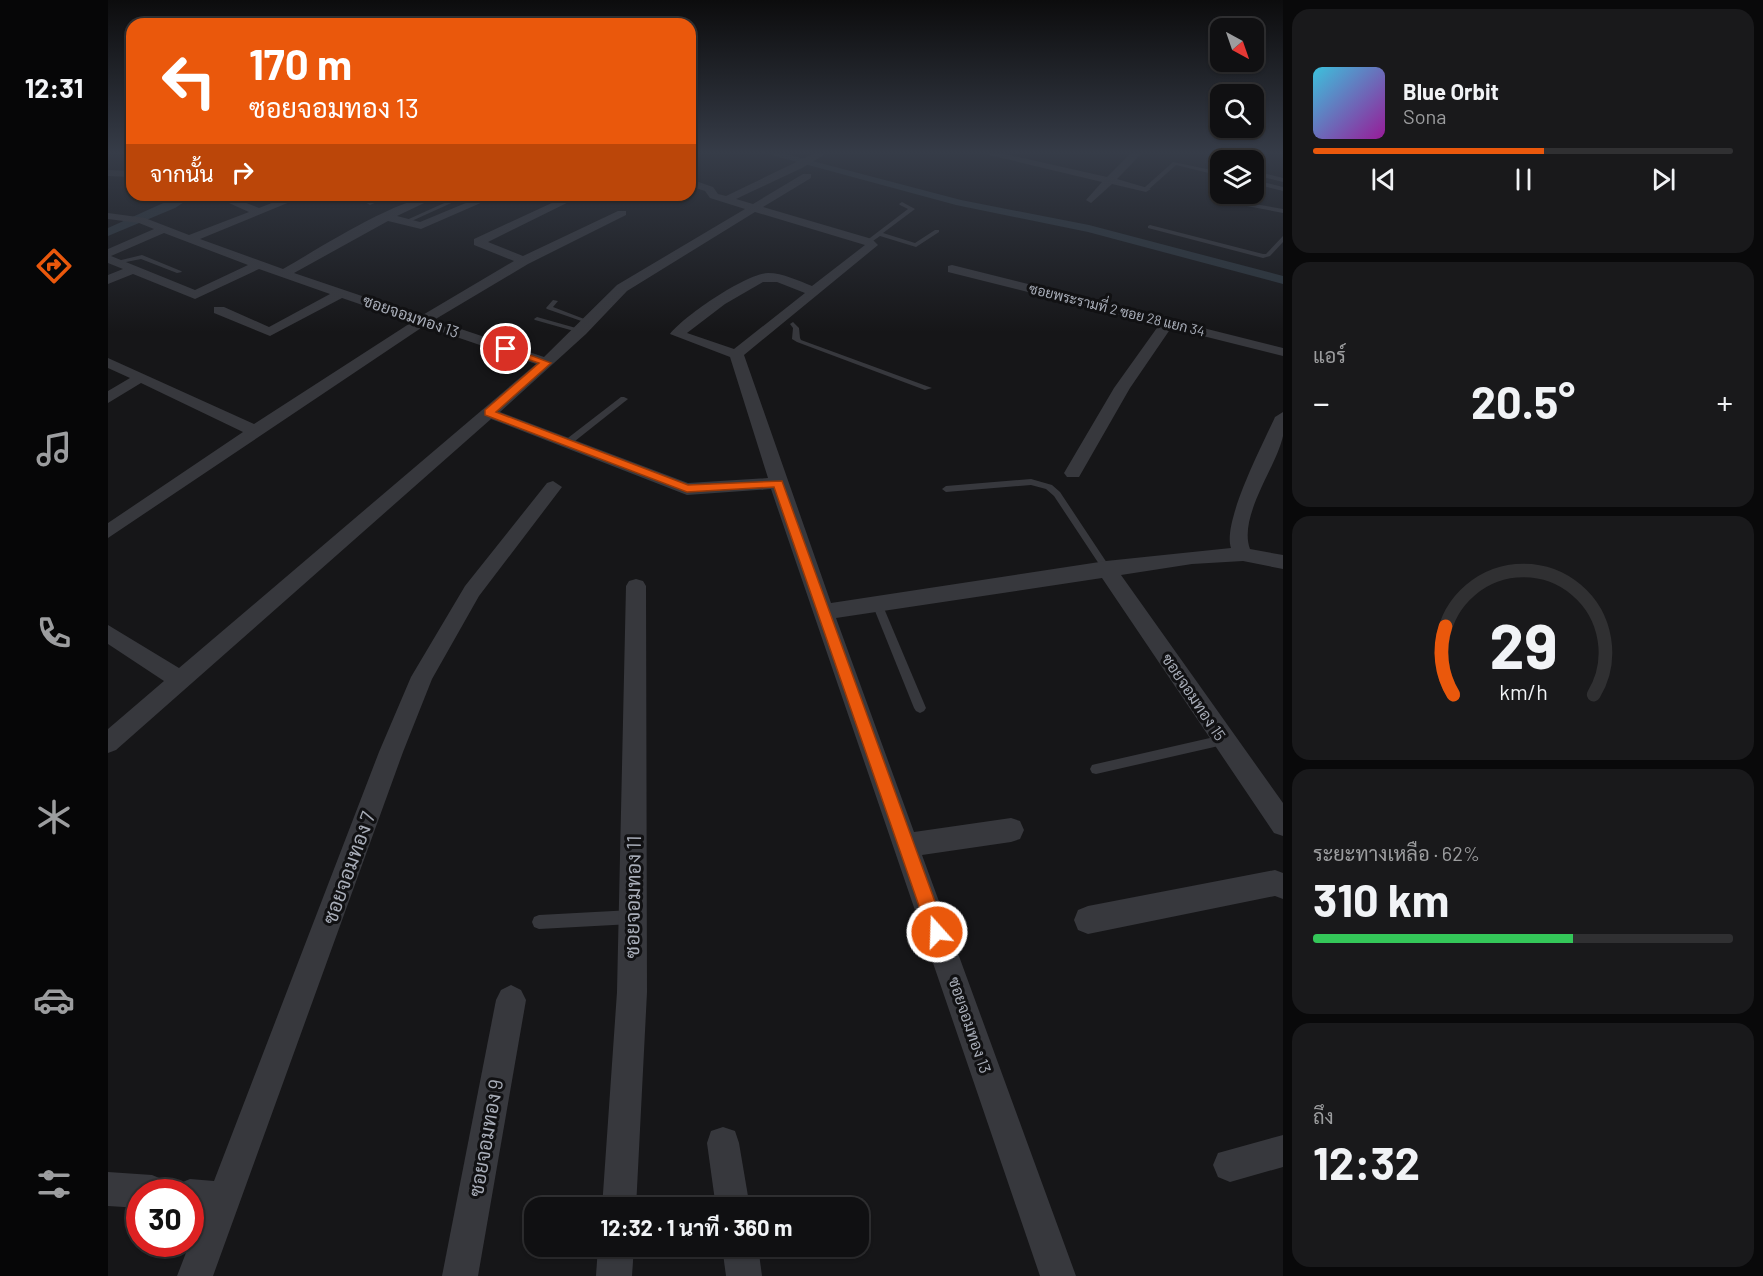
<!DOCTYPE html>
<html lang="th">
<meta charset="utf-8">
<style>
body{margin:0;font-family:Barlow,Sarabun,sans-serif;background:#19191b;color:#f1f3f6;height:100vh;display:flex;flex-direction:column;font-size:22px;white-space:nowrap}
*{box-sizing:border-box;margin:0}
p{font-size:20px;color:#9c9d9f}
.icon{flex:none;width:33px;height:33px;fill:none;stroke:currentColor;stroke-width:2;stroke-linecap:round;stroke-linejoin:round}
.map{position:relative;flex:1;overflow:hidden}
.sheet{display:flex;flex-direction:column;gap:9px;padding:9px;background:#09090a;width:480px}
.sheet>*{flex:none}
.guide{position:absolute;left:18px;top:18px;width:570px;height:183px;border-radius:18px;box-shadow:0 2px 4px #0004,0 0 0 2px #303032;background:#ea580c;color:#fff;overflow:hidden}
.needle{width:39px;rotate:140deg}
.tools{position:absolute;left:1102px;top:18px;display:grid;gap:12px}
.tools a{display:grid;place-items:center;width:54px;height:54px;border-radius:12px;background:#101012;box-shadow:0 2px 4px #0004,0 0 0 2px #303032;font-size:30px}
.speed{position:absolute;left:18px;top:1179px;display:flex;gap:12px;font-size:30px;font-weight:700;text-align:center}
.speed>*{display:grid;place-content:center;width:78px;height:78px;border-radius:50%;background:#101012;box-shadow:0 2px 4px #0004,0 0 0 2px #303032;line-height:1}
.speed .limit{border:9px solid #d22;background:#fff;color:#111}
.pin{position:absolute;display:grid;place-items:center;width:51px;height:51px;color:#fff;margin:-26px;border:3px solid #fff;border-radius:50%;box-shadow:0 2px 6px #0007}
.me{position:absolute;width:66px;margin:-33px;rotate:340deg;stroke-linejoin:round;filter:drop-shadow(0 0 4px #0008)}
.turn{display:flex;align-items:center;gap:21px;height:126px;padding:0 24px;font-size:27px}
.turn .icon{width:78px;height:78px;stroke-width:2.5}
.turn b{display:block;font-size:42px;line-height:51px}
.then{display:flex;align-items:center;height:57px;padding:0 24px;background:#0003;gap:12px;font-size:22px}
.big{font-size:45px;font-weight:700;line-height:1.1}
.sheet .tile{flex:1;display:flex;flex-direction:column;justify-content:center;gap:9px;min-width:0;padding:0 21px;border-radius:18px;background:#19191b}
.sheet .dial{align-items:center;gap:0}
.dial svg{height:156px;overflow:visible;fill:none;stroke:#303032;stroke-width:7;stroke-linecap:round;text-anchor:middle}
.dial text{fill:#f1f3f6;stroke:none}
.song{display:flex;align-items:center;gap:18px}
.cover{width:72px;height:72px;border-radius:9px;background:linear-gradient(135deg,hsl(190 70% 55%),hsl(300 70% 35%))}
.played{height:6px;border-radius:3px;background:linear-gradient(90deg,#ea580c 55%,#303032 55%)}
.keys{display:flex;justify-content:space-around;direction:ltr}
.heat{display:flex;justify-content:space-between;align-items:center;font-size:33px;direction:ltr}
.charge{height:9px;border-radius:4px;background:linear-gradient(90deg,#34c759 62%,#303032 0)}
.trip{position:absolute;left:416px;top:1197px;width:345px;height:60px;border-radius:18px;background:#101012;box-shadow:0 2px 4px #0004,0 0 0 2px #303032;font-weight:700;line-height:60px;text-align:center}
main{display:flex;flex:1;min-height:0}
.dock{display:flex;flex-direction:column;width:108px;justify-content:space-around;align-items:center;background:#060607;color:#9c9d9f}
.dock .icon{width:42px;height:42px}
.dock .selected{color:#ea580c}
.dock b{font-size:27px;color:#f1f3f6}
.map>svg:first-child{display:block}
</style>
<main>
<nav class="dock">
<b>12:31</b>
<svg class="icon selected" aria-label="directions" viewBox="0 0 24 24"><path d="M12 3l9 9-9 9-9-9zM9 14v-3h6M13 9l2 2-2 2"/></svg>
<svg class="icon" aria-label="music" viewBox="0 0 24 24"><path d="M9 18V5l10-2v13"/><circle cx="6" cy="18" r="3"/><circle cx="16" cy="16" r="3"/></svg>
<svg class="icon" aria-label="phone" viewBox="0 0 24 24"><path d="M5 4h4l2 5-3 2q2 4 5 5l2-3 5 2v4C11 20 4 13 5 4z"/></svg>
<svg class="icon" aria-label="climate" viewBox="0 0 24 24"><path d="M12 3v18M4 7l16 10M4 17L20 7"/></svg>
<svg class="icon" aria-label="car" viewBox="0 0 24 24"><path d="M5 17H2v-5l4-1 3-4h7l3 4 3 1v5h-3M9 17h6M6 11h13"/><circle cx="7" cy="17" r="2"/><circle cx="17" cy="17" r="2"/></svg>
<svg class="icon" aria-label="filters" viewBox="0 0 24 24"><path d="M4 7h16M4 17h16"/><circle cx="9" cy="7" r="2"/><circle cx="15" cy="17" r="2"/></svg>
</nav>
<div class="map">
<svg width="1175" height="1276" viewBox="0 0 1175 1276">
<rect width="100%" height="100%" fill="#161618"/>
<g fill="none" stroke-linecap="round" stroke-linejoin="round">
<g fill="#2c353c" fill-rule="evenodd">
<path d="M656,153H674L853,200L981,225L1175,276V284L980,232L848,205Z"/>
<path d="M73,195H87L67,208L0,236V228Z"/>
</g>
<g fill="#37383d" fill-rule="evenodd">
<path d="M1065,162L1113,172V176L1068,165L1040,190H1036V188Z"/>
<path d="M1146,171L1175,178V182L1146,175Z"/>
<path d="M1146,180L1175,187V191L1146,184Z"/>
<path d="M354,195H361L297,224L292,223Z"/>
<path d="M794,202L807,209L775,233L807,243L827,230H831V232L808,247L772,236L762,243H758V241L800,209L792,205L791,204Z"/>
<path d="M1141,203L1175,209V213L1139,206V204Z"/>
<path d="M1042,225L1155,254H1158L1175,236V242L1162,256L1155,258L1040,228V226Z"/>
<path d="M34,255L73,271L74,272L69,273L33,259L8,264L5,262Z"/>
<path d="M445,300L450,301L445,307L484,322L479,323L439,309L438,308Z"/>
<path d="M429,317L475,330L476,331L473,333L427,320L426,319Z"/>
<path d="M685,322L691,328L692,338L693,340L824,388L817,390L689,342L684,339L685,328L682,324Z"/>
<path d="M513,397H516L520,399L462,445H456V441Z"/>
<path d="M923,479L944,485L952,492L1001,566L1003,568L1001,570H995L946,496L938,489L923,485L838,492L834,489L838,486Z"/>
<path d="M770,602L775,606L818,708L816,711L812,713L808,711L806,708L765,606Z"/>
<path d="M1115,735L1119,736L1121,740L1119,744L1115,745L988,774L984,773L982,769L984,765L988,764Z"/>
<path d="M524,910L529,912L531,917L529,922L524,924L431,929L426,927L424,922L426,917L431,915Z"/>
</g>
<g fill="#37383d" fill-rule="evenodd">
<path d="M707,153H719L694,168L628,199L645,204L695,174H703V178L655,207L764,239L770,245L636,355L723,603L998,561L1123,548C1114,522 1155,444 1167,417L1175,412C1175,420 1175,429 1175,436C1168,468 1130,516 1142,549L1175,555V569L1135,561L1084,564L1013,575L1175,803V836L1166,833L994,578L728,618L806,832L903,818L912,821L916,830L912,839L903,842L814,855L968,1276H932L663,489L579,495L383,419L8,750L0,753V729L56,681L0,644V625L71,668L428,364L316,326L0,538V523L135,432L33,383L0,403V391L22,378L0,368V358L146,424L304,322L234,298L162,336L106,313V307H116L161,327L222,294L151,269L87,299L25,274L0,284V275L15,269L0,263V249L46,229L31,223L0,219V213L37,218L81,235L141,212L103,195H118L151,208L184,195H199L92,239L175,269C212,248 293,195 333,195L289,216L312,222L377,195H391L313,229L280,221L186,273L313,316L406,261L366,245V239L461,195H475L380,242L415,256L510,211H518V215L420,264L326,320L436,357L509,285L637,209L602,198L597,191L582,186V179L605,187L610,194L618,196ZM647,212L757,245L704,286C691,281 675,273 660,273C637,274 576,316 562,334L622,357L660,478L580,483L392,412L478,334L519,291ZM56,233L140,265L87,290L3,256ZM655,282H669L697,293L626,349L579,333L617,304Z"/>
<path d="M873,153H892L999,177L1023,153H1034L1009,179L1043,189L1038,192L1004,184L983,203L978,200L994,182Z"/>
<path d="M0,170L24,171V177L0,176Z"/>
<path d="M270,195H285L262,205L257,202Z"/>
<path d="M844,265L1175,348V356L1063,328L1022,388L971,477H959L956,473L1006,388L1051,325L840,272V266Z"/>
<path d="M445,481L454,487L371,596L324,679L295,752L105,1276H69L93,1214L82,1213V1192H66L70,1184L82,1179L106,1181L271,752L303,677L357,586L439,483Z"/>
<path d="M528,579L535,581L538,586L539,992L528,1208H494L509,992L518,586L521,581Z"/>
<path d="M1167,870L1175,873V899L1167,896L980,934L970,930L966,920L970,910L980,906Z"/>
<path d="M403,985L413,990L418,1000L370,1276H334L388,1000L393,990Z"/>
<path d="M615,1127L627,1131L631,1143L642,1208H608L599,1143L603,1131Z"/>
<path d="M1175,1135V1167L1122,1182L1110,1177L1105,1165L1110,1153Z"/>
<path d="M0,1172L44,1175L56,1180L61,1192H32V1208L0,1206Z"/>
<path d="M490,1246H526L524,1276H488Z"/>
<path d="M614,1246H650L654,1276H618Z"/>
</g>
</g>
<linearGradient id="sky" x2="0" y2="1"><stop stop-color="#0c0c0d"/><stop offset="0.46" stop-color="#363c48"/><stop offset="1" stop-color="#363c48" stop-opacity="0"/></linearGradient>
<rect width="1175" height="332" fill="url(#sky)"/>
<path fill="#ea580c" stroke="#983908" stroke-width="1.5" d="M398,346L443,363L388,412L580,485L674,481L838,932L836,938L829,941L823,938L820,932L666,487L579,492L377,415V410L431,363L395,351L393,349Z"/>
<g text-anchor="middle" stroke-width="6" stroke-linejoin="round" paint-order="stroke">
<g font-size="14" fill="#a8adb8" stroke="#111113">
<text transform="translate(1009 310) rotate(14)" y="5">ซอยพระรามที่ 2 ซอย 28 แยก 34</text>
</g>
<g font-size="16" fill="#a8adb8" stroke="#111113">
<text transform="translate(303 316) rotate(19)" y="6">ซอยจอมทอง 13</text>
<text transform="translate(1086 697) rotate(56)" y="6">ซอยจอมทอง 15</text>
<text transform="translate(862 1025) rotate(71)" y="6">ซอยจอมทอง 13</text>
</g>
<g font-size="20" fill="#a8adb8" stroke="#111113">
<text transform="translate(241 868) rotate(-70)" y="7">ซอยจอมทอง 7</text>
<text transform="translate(525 897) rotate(-89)" y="7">ซอยจอมทอง 11</text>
<text transform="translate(378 1138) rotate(-80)" y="7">ซอยจอมทอง 9</text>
</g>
</g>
</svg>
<div class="tools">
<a><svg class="needle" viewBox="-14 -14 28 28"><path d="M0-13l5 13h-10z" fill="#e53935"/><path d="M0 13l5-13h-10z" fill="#9c9d9f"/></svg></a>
<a><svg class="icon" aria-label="search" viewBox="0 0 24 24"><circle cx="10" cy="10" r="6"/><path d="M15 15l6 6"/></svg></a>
<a><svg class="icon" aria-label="layers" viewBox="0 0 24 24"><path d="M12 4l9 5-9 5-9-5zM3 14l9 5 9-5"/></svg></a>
</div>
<div class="speed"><div class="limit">30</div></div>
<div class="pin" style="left:398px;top:349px;background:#d93025"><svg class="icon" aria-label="arrive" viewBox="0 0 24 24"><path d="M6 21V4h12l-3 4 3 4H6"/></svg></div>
<svg class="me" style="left:829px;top:932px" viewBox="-20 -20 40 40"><circle r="17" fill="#ea580c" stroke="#fff" stroke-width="3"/><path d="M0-11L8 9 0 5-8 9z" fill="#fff"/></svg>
<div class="trip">12:32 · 1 นาที · 360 m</div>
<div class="guide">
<div class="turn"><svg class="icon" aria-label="left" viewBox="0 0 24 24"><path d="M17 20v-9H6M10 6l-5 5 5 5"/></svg><div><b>170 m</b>ซอยจอมทอง 13</div></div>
<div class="then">จากนั้น<svg class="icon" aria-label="right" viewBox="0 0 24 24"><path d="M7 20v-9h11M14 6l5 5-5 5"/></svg></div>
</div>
</div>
<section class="sheet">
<div class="tile">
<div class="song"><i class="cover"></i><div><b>Blue Orbit</b><p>Sona</p></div></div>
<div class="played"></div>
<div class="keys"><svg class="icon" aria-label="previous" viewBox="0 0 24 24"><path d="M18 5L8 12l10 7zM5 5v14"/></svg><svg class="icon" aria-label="pause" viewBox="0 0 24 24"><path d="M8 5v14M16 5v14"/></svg><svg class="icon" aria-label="next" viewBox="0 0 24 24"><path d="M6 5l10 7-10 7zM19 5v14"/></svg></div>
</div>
<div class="tile"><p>แอร์</p>
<div class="heat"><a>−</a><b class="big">20.5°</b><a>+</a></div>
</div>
<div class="tile dial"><svg viewBox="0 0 100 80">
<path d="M14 69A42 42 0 1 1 86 69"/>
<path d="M14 69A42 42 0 0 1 10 34" stroke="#ea580c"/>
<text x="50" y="56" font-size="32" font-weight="700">29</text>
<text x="50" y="72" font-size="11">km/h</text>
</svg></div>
<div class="tile"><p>ระยะทางเหลือ · 62%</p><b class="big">310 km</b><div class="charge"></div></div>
<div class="tile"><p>ถึง</p><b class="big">12:32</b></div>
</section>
</main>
